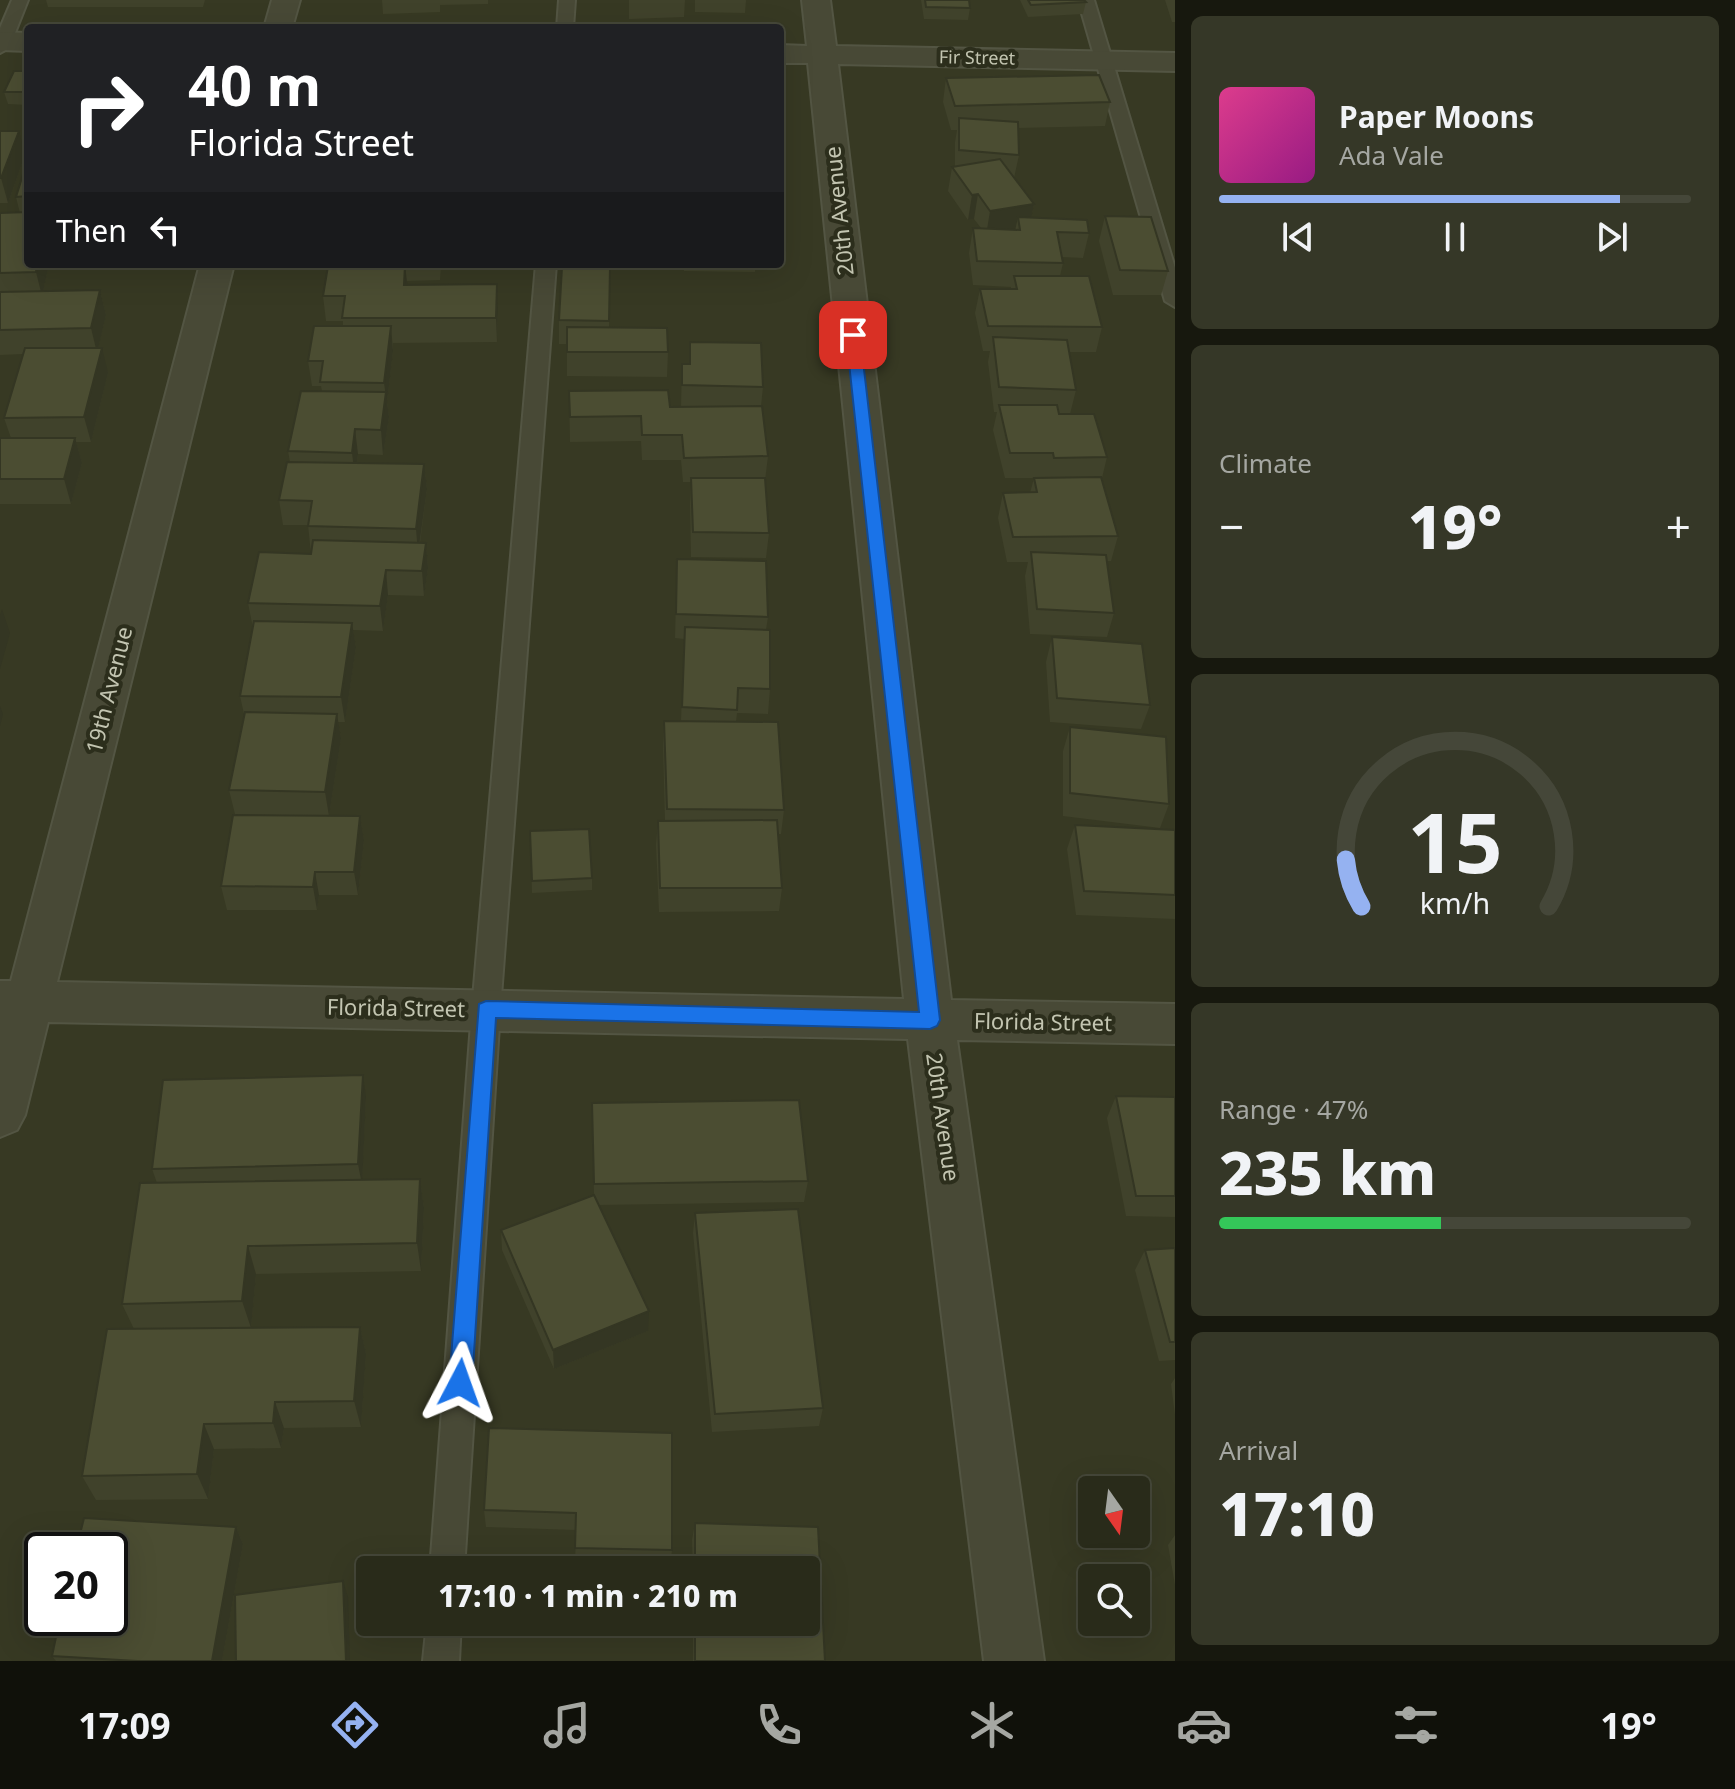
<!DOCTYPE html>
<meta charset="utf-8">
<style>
body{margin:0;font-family:"Noto Sans",sans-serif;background:#353727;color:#f1f3f6;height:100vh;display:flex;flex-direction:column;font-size:30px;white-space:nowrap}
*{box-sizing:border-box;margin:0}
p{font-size:26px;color:#a5a7a2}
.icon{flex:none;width:44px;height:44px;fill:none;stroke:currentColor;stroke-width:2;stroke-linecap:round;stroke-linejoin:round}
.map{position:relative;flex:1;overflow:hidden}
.panel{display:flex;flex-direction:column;gap:16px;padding:16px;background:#17180e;width:560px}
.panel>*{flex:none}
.banner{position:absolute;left:24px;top:24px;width:760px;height:244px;border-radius:8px;box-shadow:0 8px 32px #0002,0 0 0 2px #454739;background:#202124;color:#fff;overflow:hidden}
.needle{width:52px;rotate:166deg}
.tools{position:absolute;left:1078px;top:1476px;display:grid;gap:16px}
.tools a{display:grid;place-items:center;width:72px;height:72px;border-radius:8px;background:#292b1a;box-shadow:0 8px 32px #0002,0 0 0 2px #454739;font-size:40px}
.speed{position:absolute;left:24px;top:1532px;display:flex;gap:16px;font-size:40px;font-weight:700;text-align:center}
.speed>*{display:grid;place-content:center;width:104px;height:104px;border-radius:50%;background:#292b1a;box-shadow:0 8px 32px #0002,0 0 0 2px #454739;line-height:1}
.speed .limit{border:4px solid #111;border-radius:12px;background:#fff;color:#111}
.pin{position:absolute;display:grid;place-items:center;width:68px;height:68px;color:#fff;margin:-34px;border-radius:16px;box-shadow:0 4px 12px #0006}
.me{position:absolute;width:88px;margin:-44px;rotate:4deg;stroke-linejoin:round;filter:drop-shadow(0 0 6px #0008)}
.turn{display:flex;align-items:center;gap:28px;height:168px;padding:0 32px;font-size:36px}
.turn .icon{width:104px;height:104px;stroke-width:2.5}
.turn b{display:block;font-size:56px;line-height:68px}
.then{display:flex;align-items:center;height:76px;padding:0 32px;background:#0003;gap:16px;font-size:30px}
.big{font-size:60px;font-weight:800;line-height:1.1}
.panel .tile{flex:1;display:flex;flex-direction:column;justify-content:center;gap:12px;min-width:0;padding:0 28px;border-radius:12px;background:#353727}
.panel .dial{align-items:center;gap:0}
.dial svg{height:208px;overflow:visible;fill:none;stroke:#454739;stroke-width:7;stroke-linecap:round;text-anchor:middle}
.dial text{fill:#f1f3f6;stroke:none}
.song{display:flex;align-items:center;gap:24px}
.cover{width:96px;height:96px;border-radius:12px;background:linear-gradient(135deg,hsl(330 70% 55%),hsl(310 70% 35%))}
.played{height:8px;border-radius:4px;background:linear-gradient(90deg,#95b2f1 85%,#454739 85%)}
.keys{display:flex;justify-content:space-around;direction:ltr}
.heat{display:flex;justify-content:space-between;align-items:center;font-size:44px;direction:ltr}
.charge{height:12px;border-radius:6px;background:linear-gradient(90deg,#34c759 47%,#454739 0)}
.trip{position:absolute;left:356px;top:1556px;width:464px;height:80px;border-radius:8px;background:#292b1a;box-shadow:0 8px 32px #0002,0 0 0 2px #454739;font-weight:800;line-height:80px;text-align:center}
.tab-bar{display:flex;height:128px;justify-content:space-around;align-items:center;background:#10110a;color:#a5a7a2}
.tab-bar .icon{width:56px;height:56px}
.tab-bar .active{color:#95b2f1}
.tab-bar b{font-size:36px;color:#f1f3f6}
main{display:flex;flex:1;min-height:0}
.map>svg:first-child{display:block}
</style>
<main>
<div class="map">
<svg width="1175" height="1661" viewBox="0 0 1175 1661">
<rect width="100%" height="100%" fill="#373923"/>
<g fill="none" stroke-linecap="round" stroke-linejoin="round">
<g stroke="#535543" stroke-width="4">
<g id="lane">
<path d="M12,0H28L9,48L0,53V28Z"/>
<path d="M559,0H575L573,28H557Z"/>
<path d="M1078,0H1094L1175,268V307L1165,301Z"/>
<path d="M536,264H556L500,1010L464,1570H430L472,1010Z"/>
<path d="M427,1622H461L459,1661H423Z"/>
</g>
</g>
<g stroke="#535543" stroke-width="4">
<g id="street">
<path d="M272,0H300L292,28H264Z"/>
<path d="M802,0H830L836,46L1175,53V71L838,64L951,1000L1175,1004V1044L957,1040L1044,1661H984L908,1039L48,1022L25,1115L17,1130L0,1137V981H11L200,264H234L57,982L904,999L808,63H780V45L807,46Z"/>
<path d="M0,32L28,33V51L0,50Z"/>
</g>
</g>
<use href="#lane" fill="#484936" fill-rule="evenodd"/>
<use href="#street" fill="#484936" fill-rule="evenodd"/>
</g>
<g fill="#40422b">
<path d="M46,0H205L203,7H48Z"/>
<path d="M382,0H488V4L440,5V12L383,14Z"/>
<path d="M629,0H685L684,17L629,19Z"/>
<path d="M695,0H746L745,13L695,12Z"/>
<path d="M921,0H969L970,8L968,20L924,19Z"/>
<path d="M1020,0H1084L1086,2L1083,14L1028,17Z"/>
<path d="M1165,0H1175V22H1172Z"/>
<path d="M28,71V105L8,104L4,92Z"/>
<path d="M946,78L1110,102L1105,126L1018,128L1019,155L1014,178L1034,204L1031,218L1089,233L1083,258L1062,257L1063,263L1060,276L1102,327L1096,352H1069L1076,390L1070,414L1107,457L1102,478L1118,536L1111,561H1107L1114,613L1107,637L1030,634L1025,576L1028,562H1007L998,518L1003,493H1030L1034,478H1046H1005L993,430L997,412H994L988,362L990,351H983L975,313L980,289H1011V287L973,285L969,253L973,228H981L974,219L968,220L948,191L952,167L955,166V142L957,130H951L943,102Z"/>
<path d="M0,131L25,155L8,203H0Z"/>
<path d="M28,168V264H49L43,291L100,290L106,315L98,348L108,373L91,442H76L82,463L71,504H0V438H11L4,418L23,354L0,355V213H20L16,197Z"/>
<path d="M1105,216L1168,271L1161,295H1113L1099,241Z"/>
<path d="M340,264H441L440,280L407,281V285L497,284L498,309L497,342L393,343V351L387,402L389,417L383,455L358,454L357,463L424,464L427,489L420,543H426L428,568L424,596L388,595L383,631L353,630L356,647L345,722H338L341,738L329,816H360L364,840L358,895H319L317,910H227L221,886L325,816L235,814L229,790L244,714L240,696L253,628L248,603L311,554L308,525H283L279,500L290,462L288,451L322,391L321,386H312L308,361L343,326V321H326L323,296L341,266Z"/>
<path d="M684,264H755V272L684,271Z"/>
<path d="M610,268L609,327L668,352L667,377L567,376V344H559V320Z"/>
<path d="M690,342L763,387L761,406L768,456L765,481L769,533L766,558L691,557L690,503L691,482H683L681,460H642L641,441L570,442L569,391L670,407H681L682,364H689Z"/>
<path d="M677,559L768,617L766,630L770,689L768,714L737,713L736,722L784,810L781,834H778L782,888L779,911L659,912L656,845L658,821H665L663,745L664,721H681L684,639L675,638Z"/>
<path d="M1052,637L1150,705L1141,729L1050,722L1046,662Z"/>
<path d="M1070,727L1169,804L1160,828L1063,816V751Z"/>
<path d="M1075,825L1175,830V919L1076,915L1067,849Z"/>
<path d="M530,831L592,878V890L532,893Z"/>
<path d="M1116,1096L1175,1097V1217L1126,1216L1107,1118Z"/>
<path d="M366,1097L362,1180L420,1179L424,1208L421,1271L256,1274L251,1328L360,1327L366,1354L361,1427L284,1428L281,1448L214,1449L208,1499L96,1500L82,1476L134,1329L122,1304L157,1183L152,1169Z"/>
<path d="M592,1103L808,1181L804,1202L598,1205L648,1331L554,1369L502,1250L501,1230L594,1195Z"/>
<path d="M695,1213L823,1408L819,1426L712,1432L693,1233Z"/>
<path d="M1175,1248V1360L1159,1361L1135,1270L1145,1250Z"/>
<path d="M1175,1378V1415L1171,1384Z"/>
<path d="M489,1428L672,1550L670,1567L575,1564L576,1530L486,1527L484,1510Z"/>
<path d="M695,1523L818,1527L825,1661H693V1622H806V1570H693L692,1540Z"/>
<path d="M236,1527L243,1544L222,1661H56L52,1656Z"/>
<path d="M1175,1535V1585L1168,1545Z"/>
</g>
<g fill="#343623">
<path d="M19,131L25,155L8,203L1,178Z"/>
<path d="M978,194L974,219L968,220L972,195Z"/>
<path d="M1034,204L1029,229L1018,217L1015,231L986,236L990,211Z"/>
<path d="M37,264H49L42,296L36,272Z"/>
<path d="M405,265L408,290L404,285Z"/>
<path d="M497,284L498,309L497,342L496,318Z"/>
<path d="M100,290L106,315L97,353L91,328Z"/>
<path d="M391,326L393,351L387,402L389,417L383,455L381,430L386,397L384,383Z"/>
<path d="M102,348L108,373L91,442L84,417Z"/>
<path d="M355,429L358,454L355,477L352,453Z"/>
<path d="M75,438L82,463L71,504L64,479Z"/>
<path d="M424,464L427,489L418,553L416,529Z"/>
<path d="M426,543L428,568L424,596L422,571Z"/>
<path d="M386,570L388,595L383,631L380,606Z"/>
<path d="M2,609L10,633L0,669V615Z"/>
<path d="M352,623L356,647L345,722L341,697Z"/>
<path d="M0,706L3,714L0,726Z"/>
<path d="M337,714L341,738L329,816L325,792Z"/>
<path d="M360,816L364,840L358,895L354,872Z"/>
<path d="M315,872L319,895L317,910L313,887Z"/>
<path d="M363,1075L366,1097L362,1185L358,1164Z"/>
<path d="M420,1179L424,1208L421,1271L417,1243Z"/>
<path d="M248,1246L256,1274L251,1328L242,1301Z"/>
<path d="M649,1311L648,1331L554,1369L553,1350Z"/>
<path d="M360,1327L366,1354L361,1427L354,1401Z"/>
<path d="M275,1402L284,1428L281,1448L273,1423Z"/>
<path d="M204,1424L214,1449L208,1499L197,1474Z"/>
<path d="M236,1527L243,1544L222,1661H212Z"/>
<path d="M343,1581L348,1597L350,1661H346Z"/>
</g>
<g fill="#4b4d32" stroke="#343623" stroke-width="2">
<path d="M925,0H969L970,8L926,7Z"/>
<path d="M1028,0H1084L1086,2L1031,5Z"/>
<path d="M14,71H28V92H4Z"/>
<path d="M1099,75L1110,102L955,106L946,78Z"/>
<path d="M959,118L1018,122L1019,155L959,150Z"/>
<path d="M0,131H19L1,178H0Z"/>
<path d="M1000,159L1034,204L990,211L978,194L972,195L952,167Z"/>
<path d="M25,168H28V196L16,197Z"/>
<path d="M28,212V264H37L36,272L0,273V213Z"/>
<path d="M1105,216L1151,217L1168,271L1120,270Z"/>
<path d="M1018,217L1087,220L1089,233L1057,232L1063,263L977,261L973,228L1020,230Z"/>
<path d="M405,265L404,285L497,284L496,318H342L345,296H323L328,266Z"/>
<path d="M562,267L610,268L609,321L559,320Z"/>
<path d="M1014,276H1089L1102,327L988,326L980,289H1017Z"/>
<path d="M100,290L91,328L0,330V292Z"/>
<path d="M314,326H391L384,383L320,382L323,361H308Z"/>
<path d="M567,327L667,328L668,352H567Z"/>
<path d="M993,337L1067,340L1076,390L999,387Z"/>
<path d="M690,342L761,343L763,387L682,385V364H690Z"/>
<path d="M25,348H102L84,417L4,418Z"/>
<path d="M668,390L670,407L762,406L768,456L684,458L682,435H642L641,416L570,417L569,391Z"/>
<path d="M301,391L386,392L381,430L355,429L352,453L288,451Z"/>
<path d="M999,405H1057L1059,414H1094L1107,457L1054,458L1053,453H1010Z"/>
<path d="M0,438H75L64,479H0Z"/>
<path d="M287,462L424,464L416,529L308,526L312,501L279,500Z"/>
<path d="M1101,477L1118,536L1013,537L1003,493L1037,492L1034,478Z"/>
<path d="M691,478H765L769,533L693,532Z"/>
<path d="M313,540L426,543L422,571L386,570L380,606L248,603L259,552L311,554Z"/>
<path d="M1031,552L1106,555L1114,613L1037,609Z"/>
<path d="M677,559L766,561L768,617L676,614Z"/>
<path d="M254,621L352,623L341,697L240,696Z"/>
<path d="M685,627L770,630V689L738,688L737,710L682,707Z"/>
<path d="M1052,637L1142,644L1150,705L1057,698Z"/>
<path d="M245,712L337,714L325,792L229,790Z"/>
<path d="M664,721L778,722L784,810L667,809Z"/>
<path d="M1070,727L1166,737L1169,804L1070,793Z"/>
<path d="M233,815L360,816L354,872H315L313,887L221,886Z"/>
<path d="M777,820L782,888H660L658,821Z"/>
<path d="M1075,825L1175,830V895L1084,891Z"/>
<path d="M589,829L592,878L532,881L530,831Z"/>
<path d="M363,1075L358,1164L152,1169L163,1080Z"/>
<path d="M1116,1096L1175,1097V1196H1136Z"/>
<path d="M799,1100L808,1181L594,1184L592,1103Z"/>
<path d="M420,1179L417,1243L248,1246L242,1301L122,1304L140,1183Z"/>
<path d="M594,1195L649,1311L553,1350L501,1230Z"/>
<path d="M798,1209L823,1408L715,1414L695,1213Z"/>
<path d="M1175,1248V1342H1170L1145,1250Z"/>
<path d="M360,1327L354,1401L275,1402L273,1423L204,1424L197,1474L82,1476L107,1329Z"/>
<path d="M489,1428L672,1433V1550L575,1548L576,1513L484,1510Z"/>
<path d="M84,1518L236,1527L212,1661H137L52,1656L60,1618H110V1550H76Z"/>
<path d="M695,1523L818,1527L825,1661H695V1622H806V1570H695Z"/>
<path d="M343,1581L346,1661H236L235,1595Z"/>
</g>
<path fill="#1a73e8" stroke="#114b97" stroke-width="2" d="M853,331L860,335L940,1020L937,1026L930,1029L496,1018L472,1383L468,1391L460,1394L452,1391L449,1383L479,1004L486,1001L919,1012L846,335Z"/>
<g text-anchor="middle" stroke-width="8" stroke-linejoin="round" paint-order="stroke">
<g font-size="18" fill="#c3c5b1" stroke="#2c2e1c">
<text transform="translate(977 58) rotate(1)" y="6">Fir Street</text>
</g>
<g font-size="22" fill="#c3c5b1" stroke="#2c2e1c">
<text transform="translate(839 211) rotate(-96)" y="8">20th Avenue</text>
<text transform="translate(109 690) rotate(-76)" y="8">19th Avenue</text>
<text transform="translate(396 1008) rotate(1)" y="8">Florida Street</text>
<text transform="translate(1043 1022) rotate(1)" y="8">Florida Street</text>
<text transform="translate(943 1117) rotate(82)" y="8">20th Avenue</text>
</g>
</g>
</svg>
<div class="tools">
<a><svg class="needle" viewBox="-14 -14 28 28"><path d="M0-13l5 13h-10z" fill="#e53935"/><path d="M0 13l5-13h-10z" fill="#a5a7a2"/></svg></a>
<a><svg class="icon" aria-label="search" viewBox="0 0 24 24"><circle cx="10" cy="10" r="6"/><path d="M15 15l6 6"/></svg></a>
</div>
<div class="speed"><div class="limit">20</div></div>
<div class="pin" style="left:853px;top:335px;background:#d93025"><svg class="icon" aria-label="arrive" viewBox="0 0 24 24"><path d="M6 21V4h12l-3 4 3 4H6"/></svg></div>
<svg class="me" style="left:460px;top:1383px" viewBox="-20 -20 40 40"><path d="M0-17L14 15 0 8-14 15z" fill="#1a73e8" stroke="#fff" stroke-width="4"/></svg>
<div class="trip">17:10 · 1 min · 210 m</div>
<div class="banner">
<div class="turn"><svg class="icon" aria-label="right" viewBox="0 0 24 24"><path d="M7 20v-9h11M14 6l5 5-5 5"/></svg><div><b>40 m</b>Florida Street</div></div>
<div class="then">Then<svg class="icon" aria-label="left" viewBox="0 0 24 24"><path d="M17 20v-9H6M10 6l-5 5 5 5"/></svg></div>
</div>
</div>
<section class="panel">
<div class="tile">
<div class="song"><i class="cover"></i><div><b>Paper Moons</b><p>Ada Vale</p></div></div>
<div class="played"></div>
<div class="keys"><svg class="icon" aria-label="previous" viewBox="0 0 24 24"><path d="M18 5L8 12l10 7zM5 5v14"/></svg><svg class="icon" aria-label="pause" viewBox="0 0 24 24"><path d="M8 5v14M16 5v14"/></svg><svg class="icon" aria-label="next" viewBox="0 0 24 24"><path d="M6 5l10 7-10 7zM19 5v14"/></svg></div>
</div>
<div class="tile"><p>Climate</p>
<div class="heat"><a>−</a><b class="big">19°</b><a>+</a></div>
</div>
<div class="tile dial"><svg viewBox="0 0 100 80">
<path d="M14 69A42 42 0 1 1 86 69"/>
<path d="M14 69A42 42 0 0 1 8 51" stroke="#95b2f1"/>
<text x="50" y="56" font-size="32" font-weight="700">15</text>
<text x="50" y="72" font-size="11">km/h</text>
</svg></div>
<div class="tile"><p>Range · 47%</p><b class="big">235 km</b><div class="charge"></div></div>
<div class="tile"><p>Arrival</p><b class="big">17:10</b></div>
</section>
</main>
<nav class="tab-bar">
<b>17:09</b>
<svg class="icon active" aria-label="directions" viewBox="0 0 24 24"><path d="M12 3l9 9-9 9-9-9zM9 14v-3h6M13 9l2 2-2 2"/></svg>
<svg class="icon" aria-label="music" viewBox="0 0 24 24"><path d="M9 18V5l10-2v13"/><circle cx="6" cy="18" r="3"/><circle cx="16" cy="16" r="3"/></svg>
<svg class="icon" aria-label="phone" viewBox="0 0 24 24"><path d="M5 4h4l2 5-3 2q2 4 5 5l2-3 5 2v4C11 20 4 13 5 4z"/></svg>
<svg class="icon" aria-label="climate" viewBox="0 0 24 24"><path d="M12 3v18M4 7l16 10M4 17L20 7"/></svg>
<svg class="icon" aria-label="car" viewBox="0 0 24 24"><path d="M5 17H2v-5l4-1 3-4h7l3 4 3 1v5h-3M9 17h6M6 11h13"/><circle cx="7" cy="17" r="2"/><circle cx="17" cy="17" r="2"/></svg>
<svg class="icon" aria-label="filters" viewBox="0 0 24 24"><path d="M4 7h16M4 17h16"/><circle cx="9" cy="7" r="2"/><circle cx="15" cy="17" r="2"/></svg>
<b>19°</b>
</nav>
